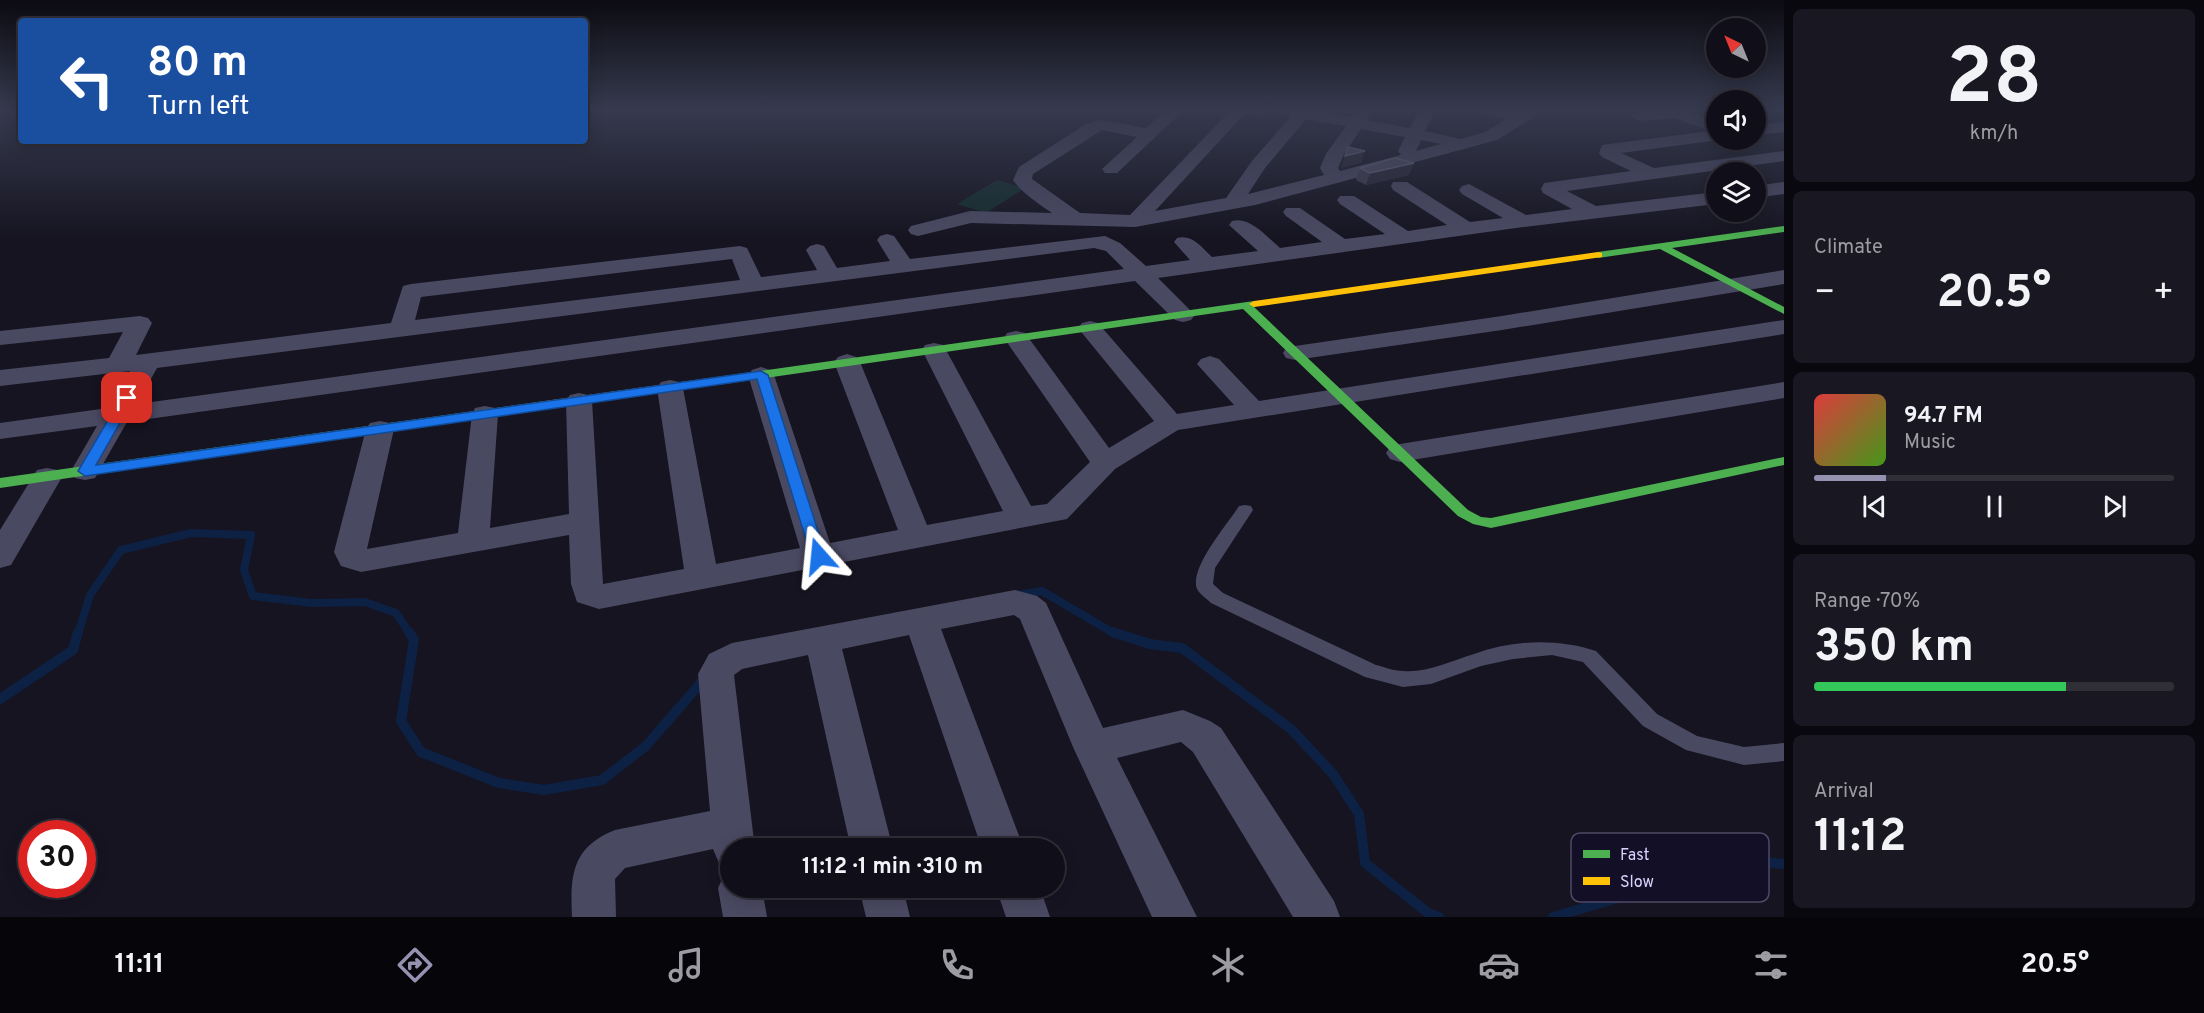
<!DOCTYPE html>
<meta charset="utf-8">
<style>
body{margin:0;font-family:Overpass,sans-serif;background:#191822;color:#f1f3f6;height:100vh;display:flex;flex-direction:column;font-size:22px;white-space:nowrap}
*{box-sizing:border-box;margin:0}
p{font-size:20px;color:#9c9ca2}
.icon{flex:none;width:33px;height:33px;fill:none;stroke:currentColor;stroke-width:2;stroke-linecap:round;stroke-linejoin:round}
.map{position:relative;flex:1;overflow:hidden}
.sheet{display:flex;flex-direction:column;gap:9px;padding:9px;background:#09080e;width:420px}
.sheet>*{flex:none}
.top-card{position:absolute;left:18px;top:18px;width:570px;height:126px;border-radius:6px;box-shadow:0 3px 15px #0003,0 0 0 2px #302f38;background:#1a4fa0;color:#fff;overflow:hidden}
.needle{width:39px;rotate:317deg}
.tools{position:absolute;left:1706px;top:18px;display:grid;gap:12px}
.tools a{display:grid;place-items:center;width:60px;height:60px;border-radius:50%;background:#100f19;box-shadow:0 3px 15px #0003,0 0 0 2px #302f38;font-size:30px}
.speed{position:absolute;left:18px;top:820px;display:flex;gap:12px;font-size:30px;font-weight:700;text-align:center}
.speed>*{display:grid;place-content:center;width:78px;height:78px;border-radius:50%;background:#100f19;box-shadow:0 3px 15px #0003,0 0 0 2px #302f38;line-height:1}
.speed .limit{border:9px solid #d22;background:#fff;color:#111}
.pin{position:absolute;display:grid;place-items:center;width:51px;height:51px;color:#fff;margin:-26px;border-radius:12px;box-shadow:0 3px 9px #0006}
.me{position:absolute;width:66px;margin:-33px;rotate:342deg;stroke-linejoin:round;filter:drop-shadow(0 0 4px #0008)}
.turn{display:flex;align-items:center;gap:21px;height:126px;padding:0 30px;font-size:27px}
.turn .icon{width:78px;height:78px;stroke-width:2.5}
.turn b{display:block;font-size:42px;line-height:51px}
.big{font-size:45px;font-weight:700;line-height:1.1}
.sheet .card{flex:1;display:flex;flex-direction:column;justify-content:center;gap:9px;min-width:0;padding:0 21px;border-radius:9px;background:#191822}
.sheet .dial{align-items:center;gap:0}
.dial b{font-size:78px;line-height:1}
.song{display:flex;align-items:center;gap:18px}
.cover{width:72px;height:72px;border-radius:9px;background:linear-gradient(135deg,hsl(0 70% 55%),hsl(100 70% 35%))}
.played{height:6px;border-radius:3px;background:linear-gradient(90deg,#9591b1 20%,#302f38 20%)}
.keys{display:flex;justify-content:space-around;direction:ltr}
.heat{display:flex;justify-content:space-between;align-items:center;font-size:33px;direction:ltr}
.charge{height:9px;border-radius:4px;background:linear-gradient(90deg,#34c759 70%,#302f38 0)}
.trip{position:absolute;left:720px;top:838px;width:345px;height:60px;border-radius:30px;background:#100f19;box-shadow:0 3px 15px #0003,0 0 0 2px #302f38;font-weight:700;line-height:60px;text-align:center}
.tabs{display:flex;height:96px;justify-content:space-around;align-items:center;background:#06060a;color:#9c9ca2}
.tabs .icon{width:42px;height:42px}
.tabs .selected{color:#9591b1}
.tabs b{font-size:27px;color:#f1f3f6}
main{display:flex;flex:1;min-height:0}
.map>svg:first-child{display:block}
</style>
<main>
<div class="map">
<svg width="1784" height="917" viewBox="0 0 1784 917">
<rect width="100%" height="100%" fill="#161421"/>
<path fill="#132c2d" d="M997,180L1025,188L986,213L957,204Z"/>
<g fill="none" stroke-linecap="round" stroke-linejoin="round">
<g stroke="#0d2144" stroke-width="8">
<path d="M1017,595L1042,591L1115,634"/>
<path d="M78,634L90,595L121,550L191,533L251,535L244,570L253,596L312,603L365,602L396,613L410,634"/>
</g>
<g stroke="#0d2144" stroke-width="10">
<path d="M409,632L414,640L401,721L421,752L499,783L544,790L602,780L646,746L705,678"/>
<path d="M1112,632L1150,644L1182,648L1291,729L1333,774L1359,814L1365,863L1428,913L1439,917"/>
<path d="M0,699L73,650L78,632"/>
<path d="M1553,917L1642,891L1733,859L1784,864"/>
</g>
<path fill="#4a4962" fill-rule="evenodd" d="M1245,505L1251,506L1253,510L1215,568L1213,584L1223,593L1376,665C1384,667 1394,671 1403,671C1427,673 1451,661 1474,654C1513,640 1556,638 1596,651L1657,714L1697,736L1744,747L1784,743V761L1744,765L1686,750L1643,726L1583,662L1552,655L1513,659L1481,666L1431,684L1403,687L1365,677L1211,603C1206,598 1196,592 1196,585C1194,562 1227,525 1239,506Z"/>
<g fill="#4a4962" fill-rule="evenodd">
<path d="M1166,110H1184L1117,173H1105L1102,169L1137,137L1102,130L1033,174L1032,179L1080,213L1130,215L1231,110H1248L1155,211L1226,198L1252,161L1291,116L1279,113L1277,110H1313L1352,117L1357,110H1373L1366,120L1410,128L1419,110H1435L1425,131L1461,139L1485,132L1506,119L1478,113L1476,110H1539L1529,120L1497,140L1255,205L1135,227L971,223L918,236L911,234L908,230L911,226L970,211L1052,213C1038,203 1023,194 1013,180L1019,167L1086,124L1101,120L1146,128ZM1306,119L1346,126L1326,154L1320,168L1324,175L1248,194L1265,168ZM1361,129L1405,137L1398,151L1401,155L1340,171L1338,168L1344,154ZM1421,140L1441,144L1416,151Z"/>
<path d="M1683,110L1716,121V140H1718L1621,153L1654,168L1784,151V161L1567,191L1596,206L1716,192V204L1523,227L1158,278L1195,315L1191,320L1183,322L1175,320L1135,281L127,422L95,478L85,480L75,478L71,471L97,426L0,439V423L108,408L130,371L0,386V370L109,358L123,332L0,345V331L140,316L148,318L152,323L136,355L391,323L403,286L411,284L740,246L747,248L761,277L817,270L806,250L810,246L817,244L824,246L837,268L890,261L877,240L880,236L887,234L894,236L910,259L1105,236L1120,243L1146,266L1190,260L1174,242L1177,238C1193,234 1201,247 1212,257L1258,251L1229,225L1232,221C1250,216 1267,237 1280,248L1322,242L1286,216L1283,212L1286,208H1300L1345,239L1385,234L1340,204L1337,200L1340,196H1354L1408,231L1447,225L1393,190L1391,186L1393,182H1407L1470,222L1503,218L1462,194L1459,190L1462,186L1469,184L1526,215L1572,209L1543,193L1541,189L1544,183L1631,171L1602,157L1599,153L1602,145L1710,131L1675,118L1639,121L1631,116L1639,111ZM1094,248L1106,251L1124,269L137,404L157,368ZM732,259L740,280L415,320L421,297Z"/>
<path d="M1784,122V132L1755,135V125Z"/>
<path d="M1784,182V194L1755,198V186Z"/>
<path d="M1784,270V284L1502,330L1295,360L1286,358L1283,353L1286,348L1295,346L1502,316Z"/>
<path d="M1784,320V334L1178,430L1115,469L1067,519L599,609L577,602L571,584L569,535L361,572L341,566L334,552L366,429L370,423L380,421L390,423L394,429L367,549L458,533L472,414L475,408L485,406L495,408L498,414L490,528L569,514L566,401L570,395L579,393L588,395L592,401L603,584L684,569L657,388L661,382L670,380L679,382L683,388L716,564L800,548L748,375L752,370L761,367L770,370L774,375L830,543L898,530L834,362L838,357L847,354L856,357L860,362L927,525L1003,511L922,350L925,345L934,343L943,345L946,350L1031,506L1047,504L1090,462L1004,338L1007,333L1016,331L1025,333L1109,448L1154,421L1078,328L1082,323L1090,321L1098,323L1177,414L1234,405L1197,364L1201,359L1210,356L1219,359L1259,401Z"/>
<path d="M1784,382V398L1400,462L1390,459L1386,453L1390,447L1400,444Z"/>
<path d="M47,468L57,470L62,477L11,565L0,568V530L37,470Z"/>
<path d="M1015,590L1037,596L1046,603L1103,728L1183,710L1210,721L1221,728L1334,901L1340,917H1293L1193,752L1181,742L1117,758L1197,917H1152L1073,747L1020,619L1014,615L941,629L1024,849H982L909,635L842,649L893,849H851L808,655L742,669L734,675L755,849H730V867L719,863L713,849L625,868L615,879L616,917H572C570,875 572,847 615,830L710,811L698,674L709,654L732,643Z"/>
<path d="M730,871V888H762L767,917H723L718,888L725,873Z"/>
<path d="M859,888H903L910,917H866Z"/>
<path d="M996,888H1040L1050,917H1006Z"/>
</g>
<g fill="#4caf50" fill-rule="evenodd">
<path d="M1784,226V232L1672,248L1784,307V314L1660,249L1598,258L1593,255L1598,252Z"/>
<path d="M1254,301L1259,304L1254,307L1468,510L1481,517L1491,518L1784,457V465L1491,528L1473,524L1458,516L1243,309L710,386L704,382L710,378Z"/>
<path d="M531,403L535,404L537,407L535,410L0,488V478Z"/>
</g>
<g fill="#ffc107" fill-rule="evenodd">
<path d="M1598,252L1602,253V257L1254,307L1249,304L1254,301Z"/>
<path d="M710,378L716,382L714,385L531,411L525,407L531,403Z"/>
</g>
</g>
<g fill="#403d50">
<path d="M1249,110H1269L1263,116L1248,113Z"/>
<path d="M1704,110H1716V112Z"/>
<path d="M1360,168L1409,175L1366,185L1356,180Z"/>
</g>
<g fill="#282635">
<path d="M1264,110H1269L1263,116Z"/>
<path d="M1755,110H1778L1755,115Z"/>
<path d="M1365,151L1361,163L1341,168L1345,156Z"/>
<path d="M1414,163L1409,175L1366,185L1370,173Z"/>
</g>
<g fill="#504e63" stroke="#66637b" stroke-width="1.5">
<path d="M1348,147L1365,151L1345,156Z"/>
<path d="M1395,158L1414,163L1370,173L1360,168Z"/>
</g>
<linearGradient id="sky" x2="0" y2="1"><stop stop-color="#0c0b12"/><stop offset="0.46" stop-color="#363a4e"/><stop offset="1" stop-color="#363a4e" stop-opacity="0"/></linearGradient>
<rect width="1784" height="238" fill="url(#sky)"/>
<path fill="#1a73e8" stroke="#114b97" stroke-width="1.5" d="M761,371L768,375L826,556L824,560H813L811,556L757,379L85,476L78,471L121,398L127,394L134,398L96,465Z"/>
<rect x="1571" y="833" width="198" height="69" rx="9" fill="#130f26" stroke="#4e4a67" stroke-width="1.5"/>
<rect x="1583" y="850" width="27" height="8" fill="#4caf50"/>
<rect x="1583" y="877" width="27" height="8" fill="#ffc107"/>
<g font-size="16" fill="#d9d4ff">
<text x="1620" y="860">Fast</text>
<text x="1620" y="887">Slow</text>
</g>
</svg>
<div class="tools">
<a><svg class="needle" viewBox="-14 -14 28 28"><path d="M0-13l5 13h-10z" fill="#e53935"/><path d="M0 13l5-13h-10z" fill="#9c9ca2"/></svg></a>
<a><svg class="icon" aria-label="sound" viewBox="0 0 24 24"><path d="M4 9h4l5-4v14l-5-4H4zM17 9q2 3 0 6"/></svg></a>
<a><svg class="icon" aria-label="layers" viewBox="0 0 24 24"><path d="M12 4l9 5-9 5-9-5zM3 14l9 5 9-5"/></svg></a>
</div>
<div class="speed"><div class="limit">30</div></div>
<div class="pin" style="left:127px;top:398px;background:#d93025"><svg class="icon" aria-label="arrive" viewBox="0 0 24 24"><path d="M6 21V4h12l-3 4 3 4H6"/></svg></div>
<svg class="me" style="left:819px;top:556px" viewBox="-20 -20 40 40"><path d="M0-17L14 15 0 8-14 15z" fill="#1a73e8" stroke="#fff" stroke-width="4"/></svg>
<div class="trip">11:12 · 1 min · 310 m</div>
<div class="top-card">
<div class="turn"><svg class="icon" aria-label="left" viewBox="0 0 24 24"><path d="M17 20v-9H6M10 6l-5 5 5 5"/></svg><div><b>80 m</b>Turn left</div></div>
</div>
</div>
<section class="sheet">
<div class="card dial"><b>28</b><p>km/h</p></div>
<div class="card"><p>Climate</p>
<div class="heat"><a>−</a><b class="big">20.5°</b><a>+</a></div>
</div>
<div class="card">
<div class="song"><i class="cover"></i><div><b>94.7 FM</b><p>Music</p></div></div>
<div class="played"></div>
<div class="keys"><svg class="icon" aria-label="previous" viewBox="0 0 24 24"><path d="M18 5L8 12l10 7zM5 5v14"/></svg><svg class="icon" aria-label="pause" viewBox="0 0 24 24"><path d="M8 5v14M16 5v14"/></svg><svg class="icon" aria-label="next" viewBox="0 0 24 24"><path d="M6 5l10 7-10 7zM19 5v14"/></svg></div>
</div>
<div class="card"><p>Range · 70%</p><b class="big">350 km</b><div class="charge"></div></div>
<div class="card"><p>Arrival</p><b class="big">11:12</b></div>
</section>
</main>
<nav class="tabs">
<b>11:11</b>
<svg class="icon selected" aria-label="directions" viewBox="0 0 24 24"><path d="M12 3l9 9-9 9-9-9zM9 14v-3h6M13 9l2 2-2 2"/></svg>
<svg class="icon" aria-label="music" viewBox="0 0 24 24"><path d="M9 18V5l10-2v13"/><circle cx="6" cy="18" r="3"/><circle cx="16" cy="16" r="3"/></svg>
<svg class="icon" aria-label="phone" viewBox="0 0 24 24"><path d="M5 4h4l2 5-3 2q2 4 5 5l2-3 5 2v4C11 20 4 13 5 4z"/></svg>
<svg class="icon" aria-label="climate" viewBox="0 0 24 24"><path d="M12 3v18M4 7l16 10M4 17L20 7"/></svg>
<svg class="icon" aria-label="car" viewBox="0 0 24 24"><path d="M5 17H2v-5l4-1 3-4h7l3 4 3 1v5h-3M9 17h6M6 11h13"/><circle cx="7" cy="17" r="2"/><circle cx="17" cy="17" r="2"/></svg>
<svg class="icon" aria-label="filters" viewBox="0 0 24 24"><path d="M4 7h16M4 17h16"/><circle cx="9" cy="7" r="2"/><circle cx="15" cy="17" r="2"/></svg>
<b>20.5°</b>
</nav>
